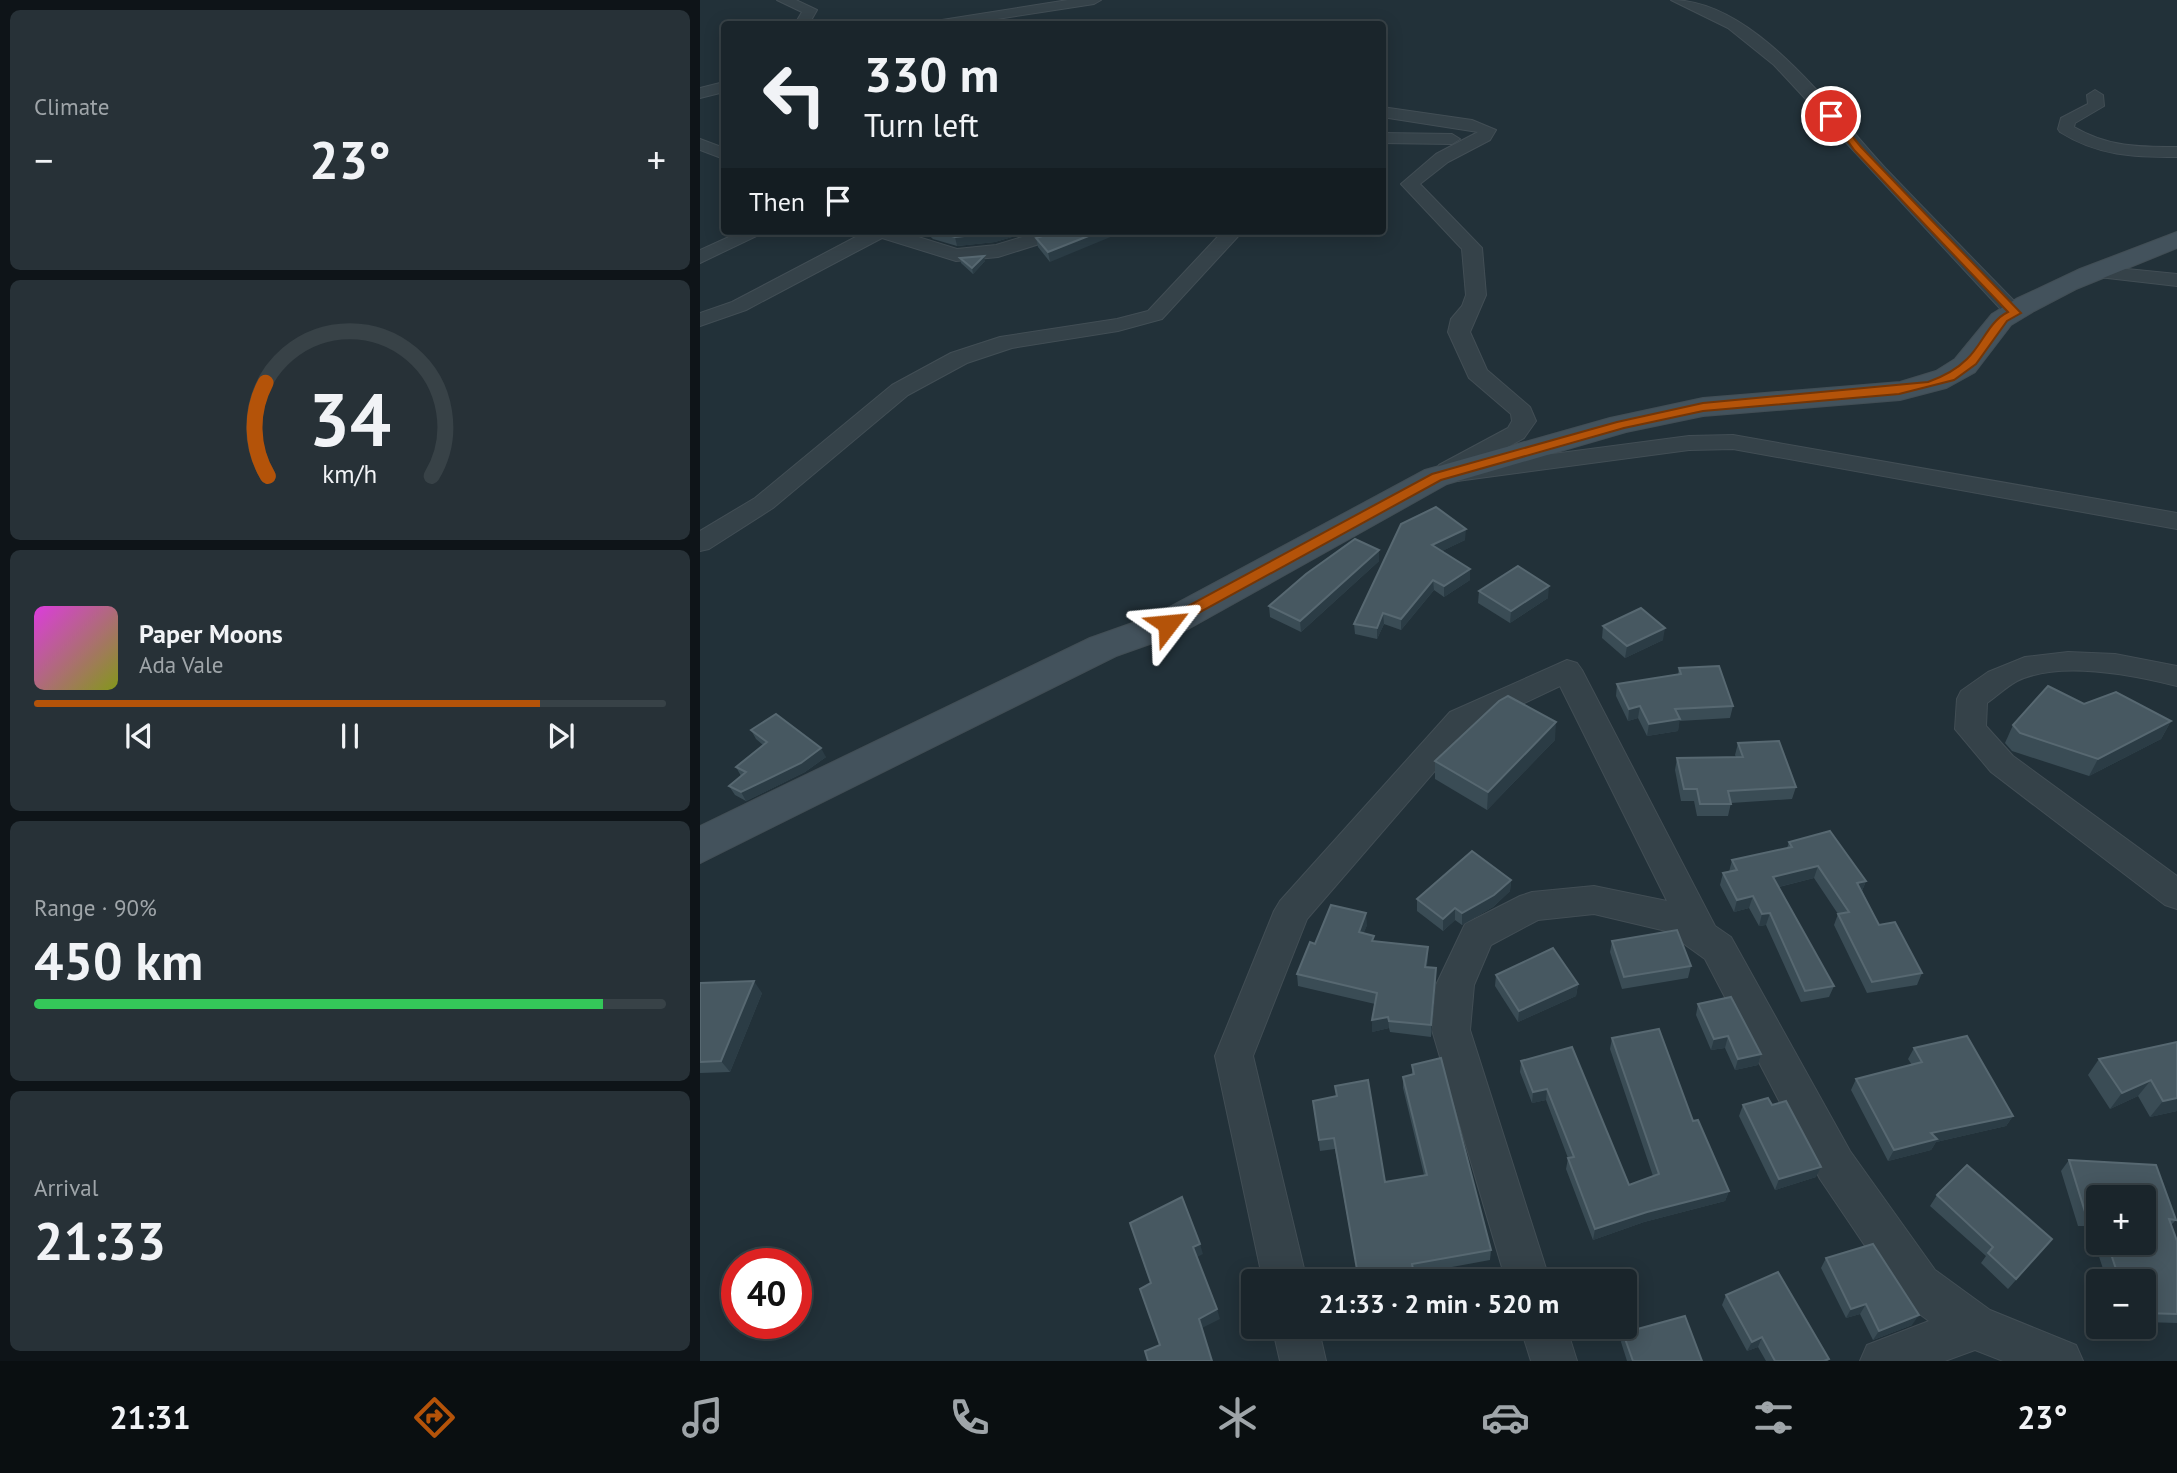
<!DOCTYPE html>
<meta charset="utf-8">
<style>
body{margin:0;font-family:"PT Sans",sans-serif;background:#273137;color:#f1f3f6;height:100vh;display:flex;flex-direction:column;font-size:26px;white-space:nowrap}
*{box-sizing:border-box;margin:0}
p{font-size:23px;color:#9fa5a9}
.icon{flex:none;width:38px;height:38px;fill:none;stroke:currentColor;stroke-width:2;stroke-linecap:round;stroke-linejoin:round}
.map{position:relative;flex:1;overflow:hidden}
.drawer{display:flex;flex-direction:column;gap:10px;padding:10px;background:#0e1418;width:700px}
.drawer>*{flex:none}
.hud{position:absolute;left:21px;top:21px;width:665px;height:214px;border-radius:7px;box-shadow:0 4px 18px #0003,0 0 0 2px #384247;background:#1a252b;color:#f1f3f6;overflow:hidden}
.fabs{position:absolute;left:1386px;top:1185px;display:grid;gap:14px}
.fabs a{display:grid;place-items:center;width:70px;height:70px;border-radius:7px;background:#1a252b;box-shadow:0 4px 18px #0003,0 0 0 2px #384247;font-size:35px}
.speed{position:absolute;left:21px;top:1248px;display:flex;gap:14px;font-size:35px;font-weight:700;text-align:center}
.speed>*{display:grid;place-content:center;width:91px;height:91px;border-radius:50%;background:#1a252b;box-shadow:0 4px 18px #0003,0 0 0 2px #384247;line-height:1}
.speed .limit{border:10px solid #d22;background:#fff;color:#111}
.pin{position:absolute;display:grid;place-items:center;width:60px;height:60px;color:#fff;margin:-30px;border:4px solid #fff;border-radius:50%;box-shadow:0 2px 7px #0007}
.me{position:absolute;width:77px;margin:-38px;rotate:61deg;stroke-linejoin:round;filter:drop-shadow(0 0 5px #0008)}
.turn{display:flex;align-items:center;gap:24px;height:147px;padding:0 28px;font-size:32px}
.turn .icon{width:91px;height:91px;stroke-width:2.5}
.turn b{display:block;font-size:49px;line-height:60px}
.then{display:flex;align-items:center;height:66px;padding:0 28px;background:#0003;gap:14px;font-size:26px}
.big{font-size:52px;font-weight:800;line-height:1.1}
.drawer .widget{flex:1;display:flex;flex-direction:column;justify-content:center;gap:10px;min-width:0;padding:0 24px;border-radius:10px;background:#273137}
.drawer .dial{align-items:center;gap:0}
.dial svg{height:182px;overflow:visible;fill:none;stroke:#384247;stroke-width:7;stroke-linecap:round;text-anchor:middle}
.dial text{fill:#f1f3f6;stroke:none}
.song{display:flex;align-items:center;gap:21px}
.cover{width:84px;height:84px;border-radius:10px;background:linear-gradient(135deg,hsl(300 70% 55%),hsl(70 70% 35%))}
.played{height:7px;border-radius:4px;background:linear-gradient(90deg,#b45309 80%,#384247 80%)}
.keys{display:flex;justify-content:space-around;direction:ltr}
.heat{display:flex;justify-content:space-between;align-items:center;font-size:38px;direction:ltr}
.charge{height:10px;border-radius:5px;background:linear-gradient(90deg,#34c759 90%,#384247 0)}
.trip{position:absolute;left:541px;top:1269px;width:396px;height:70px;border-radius:7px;background:#1a252b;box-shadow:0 4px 18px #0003,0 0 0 2px #384247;font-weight:800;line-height:70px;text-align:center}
.tabs{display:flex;height:112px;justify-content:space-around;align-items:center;background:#0a0f11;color:#9fa5a9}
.tabs .icon{width:49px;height:49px}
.tabs .selected{color:#b45309}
.tabs b{font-size:32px;color:#f1f3f6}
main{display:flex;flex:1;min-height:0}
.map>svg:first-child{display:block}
</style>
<main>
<section class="drawer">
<div class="widget"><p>Climate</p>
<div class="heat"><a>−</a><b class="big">23°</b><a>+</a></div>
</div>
<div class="widget dial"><svg viewBox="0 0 100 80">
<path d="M14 69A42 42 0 1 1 86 69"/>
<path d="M14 69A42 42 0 0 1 13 28" stroke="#b45309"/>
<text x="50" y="56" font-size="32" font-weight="700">34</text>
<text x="50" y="72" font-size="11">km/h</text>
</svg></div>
<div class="widget">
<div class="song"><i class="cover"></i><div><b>Paper Moons</b><p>Ada Vale</p></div></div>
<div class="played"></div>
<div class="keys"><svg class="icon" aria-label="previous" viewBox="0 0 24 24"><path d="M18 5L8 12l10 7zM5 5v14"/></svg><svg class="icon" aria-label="pause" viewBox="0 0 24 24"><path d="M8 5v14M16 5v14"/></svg><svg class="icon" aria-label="next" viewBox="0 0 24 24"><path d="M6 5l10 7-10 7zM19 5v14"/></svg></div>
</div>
<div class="widget"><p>Range · 90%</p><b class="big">450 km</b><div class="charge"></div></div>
<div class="widget"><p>Arrival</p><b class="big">21:33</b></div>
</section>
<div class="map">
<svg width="1477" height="1361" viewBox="0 0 1477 1361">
<rect width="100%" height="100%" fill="#223139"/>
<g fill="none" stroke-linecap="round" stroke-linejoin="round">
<g stroke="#424e55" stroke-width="2">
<g id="street">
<path d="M77,0H96L117,10L109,24H95L102,12Z"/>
<path d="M368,0H401L394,4L265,24H235L242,20Z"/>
<path d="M971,0C1057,0 1134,114 1188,171C1232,217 1277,263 1322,309L1325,313L1322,317H1308L1074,65L1028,28Z"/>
<path d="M24,82V92L0,98V88Z"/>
<path d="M1395,90L1403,95L1404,106L1375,123L1374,127C1408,147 1439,147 1477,147V157C1434,157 1398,156 1360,132L1358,129L1361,118L1388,104L1387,95Z"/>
<path d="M682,107L772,120L796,130L790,140L748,162L720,184L782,248L786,295L770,332L787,370L830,407L836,421L824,438L777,464L989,436L1033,435L1477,513V529L1033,449L989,450L757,481L739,475L736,470L739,465L808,428L812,421L811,414L769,378L748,332L751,319L762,306L766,295L762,249L701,184L736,154L778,132L682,117Z"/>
<path d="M682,133L752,134L760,139L752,144L682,143Z"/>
<path d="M0,139L24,148V159L0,150Z"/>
<path d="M42,231H67L0,263V250Z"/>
<path d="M167,231H199L257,249L296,245L342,231H370L368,235L298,257L256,261L182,238L46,310L0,326V313L32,302Z"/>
<path d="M523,231H543L462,319L418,331L312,348L267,363L208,395L73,508L9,549L0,551V531L55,498L192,385L251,353L300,337L417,319L448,311Z"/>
<path d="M1397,266L1477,274V286L1390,276L1387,272Z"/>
<path d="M1368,652L1415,654L1477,666V686C1433,675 1360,660 1317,681C1306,687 1297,696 1287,703L1286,726L1313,756L1477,876V909L1465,905L1291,772L1255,729L1257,699L1261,691L1288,672L1325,657Z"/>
<path d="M867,660L877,663L882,670L1015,926L1031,937L1150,1151L1235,1270L1290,1310L1376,1345L1383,1361H1303L1275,1350L1245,1361H1160L1167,1345L1229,1321L1203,1302L1120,1179L1005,959L966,931L894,914L838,920L791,945L774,985L770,1030L850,1281H806L732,1030L736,985L765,924L820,896L832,892L894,886L967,901L860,686L772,728L607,919L553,1056L607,1281H563L515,1056L574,911L580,901L750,712Z"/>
<path d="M572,1326H618L626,1361H580Z"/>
<path d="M820,1326H866L877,1361H831Z"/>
</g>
</g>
<g stroke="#424e55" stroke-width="2">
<path id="secondary" d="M1477,232V248L1376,289L1334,311L1311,325L1275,372L1246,388L1200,400L1003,416L926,432L747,484L481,633L416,656L0,863V826L390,638L455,615L725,470L910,418L1003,398L1200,382L1236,371L1255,359L1292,314L1316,299L1380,269Z"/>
</g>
<use href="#street" fill="#354249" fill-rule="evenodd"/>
<use href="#secondary" fill="#43525c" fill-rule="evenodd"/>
</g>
<g fill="#3a4c55" fill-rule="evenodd">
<path d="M224,231H333L295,242L257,246L233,239Z"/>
<path d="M359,231L350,262L338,247L336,238Z"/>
<path d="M260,258L285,261L273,274L261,263Z"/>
<path d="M701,524L765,540L742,551L770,580L744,597L734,590L701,630L684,624L677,639L655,634L654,624Z"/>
<path d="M679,550V561L601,632L570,617L569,606Z"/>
<path d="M779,591L848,598L810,623L778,603Z"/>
<path d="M903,626L963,640L925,658L902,638Z"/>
<path d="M979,668L1033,706L1030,718L979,721L978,731L947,736L938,718L928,721L916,696L917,684L978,674Z"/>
<path d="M1384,704L1471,721L1461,739L1389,776L1312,751L1305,743L1313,725Z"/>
<path d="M51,730L126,757L105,772L46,801L35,795L29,786L41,776L36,767L63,745L56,739Z"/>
<path d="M855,740L787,810L735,779V761Z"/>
<path d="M1038,743L1096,787L1092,799L1031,803L1028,816H997L994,801H981L975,770L977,758L1036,757L1035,755Z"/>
<path d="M1089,842L1166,881L1162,891L1179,925L1222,973L1217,985L1167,993L1134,925L1138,914L1114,878L1079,887L1134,986L1129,997L1101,1002L1066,925L1059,926L1049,908L1034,912L1020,885L1023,873L1029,872L1032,860L1087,848Z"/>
<path d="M811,880L810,891L793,907L762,925L755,920L743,931L717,911V899Z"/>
<path d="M667,925L663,934L674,942L728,947L727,967L736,980L731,1037L690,1032L689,1028L672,1032V1020L675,1004L598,986L597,974L615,944Z"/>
<path d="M912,941L991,966L988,978L922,989L910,952Z"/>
<path d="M796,975L878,984L876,996L818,1022L795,986Z"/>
<path d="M0,983L62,993L30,1072L0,1073Z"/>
<path d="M998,1004L1061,1054L1058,1065L1035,1070L1025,1048L1011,1050L996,1015Z"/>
<path d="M912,1038L993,1121L1029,1191L1025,1201L944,1222L893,1240L866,1169L868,1158L846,1100L832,1103L820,1072L821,1061L872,1047L929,1185L953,1176L910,1049Z"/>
<path d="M1477,1042V1111L1450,1117L1438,1096L1410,1109L1388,1075L1399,1059Z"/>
<path d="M1214,1048L1313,1116L1306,1126L1236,1142L1231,1150L1188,1161L1151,1090L1156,1079L1212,1065L1208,1059Z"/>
<path d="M712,1065L791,1250L790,1260L714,1274L715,1281H659L635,1149L620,1151L613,1101L685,1182L724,1175L703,1088V1077L712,1075Z"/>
<path d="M1043,1105L1116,1177L1075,1190L1039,1116Z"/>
<path d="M1369,1160L1476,1220L1471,1225L1477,1241V1323L1444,1322V1281H1407L1389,1226H1378L1361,1171ZM1398,1197L1444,1242H1398Z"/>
<path d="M1237,1195L1352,1239L1308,1289L1281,1263L1286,1256L1230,1206Z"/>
<path d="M1126,1258L1212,1325L1173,1340L1160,1314L1146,1318L1121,1268Z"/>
<path d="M1026,1295L1129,1359L1128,1361H1066L1058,1347L1047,1351L1022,1305Z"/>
<path d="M923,1333L1002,1361H927L921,1342Z"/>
</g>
<g fill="#2b3c45">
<path d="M301,231H333L295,242L257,246L255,237Z"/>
<path d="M401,231H425L350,262L348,252Z"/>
<path d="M284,256L285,261L273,274L272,268Z"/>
<path d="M766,529L765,540L732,556V545Z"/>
<path d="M679,550V561L601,632L600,621Z"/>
<path d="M770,569V580L744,597V586Z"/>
<path d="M733,580L734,590L701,630V619Z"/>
<path d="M849,586L848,598L810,623L811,611Z"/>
<path d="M683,613L684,624L677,639V628Z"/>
<path d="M965,628L963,640L925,658L927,646Z"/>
<path d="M940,706L938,718L928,721L929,709Z"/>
<path d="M980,719L978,731L947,736L949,724Z"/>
<path d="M1471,721L1461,739L1389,776L1398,759Z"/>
<path d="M856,722L855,740L787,810L788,792Z"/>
<path d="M121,748L126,757L105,772L46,801L41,792Z"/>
<path d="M1118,866L1114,878L1070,889L1073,877Z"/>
<path d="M811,880L810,891L793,907L762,925V913Z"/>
<path d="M1166,881L1161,893L1157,883Z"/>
<path d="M1053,896L1049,908L1034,912L1037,900Z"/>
<path d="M755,908V920L743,931V919Z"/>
<path d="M666,913L667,925L659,944V932Z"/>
<path d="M1070,913L1066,925L1059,926L1062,914Z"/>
<path d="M728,947V959L725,978V967Z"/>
<path d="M736,968V980L731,1037V1025Z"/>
<path d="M54,981L62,993L30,1072L21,1061Z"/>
<path d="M878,984L876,996L818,1022L819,1011Z"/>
<path d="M688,1017L689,1028L672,1032V1020Z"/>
<path d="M1028,1036L1025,1048L1011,1050L1014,1039Z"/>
<path d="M1061,1054L1058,1065L1035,1070L1038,1059Z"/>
<path d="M1451,1080L1438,1096L1410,1109L1422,1093Z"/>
<path d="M847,1089L846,1100L832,1103L833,1092Z"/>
<path d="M1477,1098V1111L1450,1117L1463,1101Z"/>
<path d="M1313,1116L1306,1126L1236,1142L1231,1150L1188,1161L1194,1150L1231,1133Z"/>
<path d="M1121,1167L1116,1177L1075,1190L1079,1179Z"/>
<path d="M1029,1191L1025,1201L944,1222L893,1240L895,1229L947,1212Z"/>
<path d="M500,1244L503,1254L497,1257L493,1247Z"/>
<path d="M714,1274L715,1281H682Z"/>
<path d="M1166,1304L1160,1314L1146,1318L1151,1309Z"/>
<path d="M517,1309L520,1319L502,1328L499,1319Z"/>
<path d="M1219,1315L1212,1325L1173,1340L1179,1331Z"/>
<path d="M1062,1337L1058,1347L1047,1351L1052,1342Z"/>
</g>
<g fill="#475861" stroke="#576871" stroke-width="2">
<path d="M234,231H301L293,233L255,237Z"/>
<path d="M359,231H401L348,252L336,238Z"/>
<path d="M284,256L272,268L260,258Z"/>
<path d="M736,507L766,529L732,545L770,569L744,586L733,580L701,619L683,613L677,628L654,624L701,524Z"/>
<path d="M655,539L679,550L600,621L569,606L606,574Z"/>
<path d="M818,566L849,586L811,611L779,591Z"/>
<path d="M941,608L965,628L927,646L903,626Z"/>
<path d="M1019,666L1033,706L975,709L980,719L949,724L940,706L929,709L917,684L981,674L979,668Z"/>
<path d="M1348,686L1384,704L1416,692L1471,721L1398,759L1320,733L1313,725Z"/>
<path d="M808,696L856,722L788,792L735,761L799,701Z"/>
<path d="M76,714L121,748L101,763L41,792L29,786L46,772L36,767L67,742L51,730Z"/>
<path d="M1079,741L1096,787L1028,791L1031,804H1000L997,789H984L977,758L1043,757L1038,743Z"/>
<path d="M1130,831L1166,881L1157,883L1179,925L1195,922L1222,973L1172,982L1138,914L1149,912L1118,866L1073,877L1134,986L1105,991L1070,913L1062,914L1053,896L1037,900L1023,873L1037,870L1032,860L1092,847L1089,842Z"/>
<path d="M772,851L811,880L794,895L762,913L755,908L743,919L717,899Z"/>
<path d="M631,905L666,913L659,932L674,936L672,941L728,947L725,967L736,968L731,1025L689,1021L688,1017L672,1020L677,993L597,974L610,942L615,944Z"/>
<path d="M977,930L991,966L924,977L912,941Z"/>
<path d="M853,948L878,984L819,1011L796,975Z"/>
<path d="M54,981L21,1061L0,1062V983Z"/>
<path d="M1031,997L1061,1054L1038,1059L1028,1036L1014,1039L998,1004Z"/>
<path d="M959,1029L993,1121L998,1120L1029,1191L947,1212L895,1229L868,1158L874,1157L847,1089L833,1092L821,1061L872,1047L929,1185L959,1174L912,1038Z"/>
<path d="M1267,1036L1313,1116L1231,1133L1237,1139L1194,1150L1156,1079L1222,1062L1214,1048Z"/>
<path d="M1477,1042V1098L1463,1101L1451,1080L1422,1093L1399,1059Z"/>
<path d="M741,1058L791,1250L712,1264L714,1274L682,1281H659L634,1138L619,1140L613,1101L637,1096L635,1086L668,1080L685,1182L727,1175L703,1077L714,1074L712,1065Z"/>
<path d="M1068,1098L1072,1105L1086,1101L1121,1167L1079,1179L1043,1105Z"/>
<path d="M1369,1160L1456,1165L1476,1220L1469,1219L1477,1241V1314L1444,1313V1281H1420L1407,1242H1444V1197H1398V1219L1397,1216L1386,1215Z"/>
<path d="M1267,1165L1352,1239L1316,1279L1288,1253L1293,1247L1237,1195Z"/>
<path d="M482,1197L500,1244L493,1247L517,1309L499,1319L512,1361H448L445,1351L460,1345L440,1289L451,1283L430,1223Z"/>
<path d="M1173,1244L1219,1315L1179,1331L1166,1304L1151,1309L1126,1258Z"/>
<path d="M1078,1272L1129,1359L1124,1361H1075L1062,1337L1052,1342L1026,1295Z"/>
<path d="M985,1316L1002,1361H933L923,1333Z"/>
</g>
<path fill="#b45309" stroke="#753606" stroke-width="2" d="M1128,114H1134L1161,147L1321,313L1307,321L1276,364L1254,380L1199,394L1003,411L924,428L741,480L473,627H462V620L732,474L917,422L1003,403L1228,382C1242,377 1256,370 1267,359C1282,345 1289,321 1308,312L1155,151Z"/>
</svg>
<div class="fabs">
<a>+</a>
<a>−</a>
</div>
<div class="speed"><div class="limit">40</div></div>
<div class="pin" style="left:1131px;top:116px;background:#d93025"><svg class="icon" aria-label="arrive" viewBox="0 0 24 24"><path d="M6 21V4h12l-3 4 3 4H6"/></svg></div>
<svg class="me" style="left:468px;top:624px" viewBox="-20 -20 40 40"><path d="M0-17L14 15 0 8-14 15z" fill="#b45309" stroke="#fff" stroke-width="4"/></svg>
<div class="trip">21:33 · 2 min · 520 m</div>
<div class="hud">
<div class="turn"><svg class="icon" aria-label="left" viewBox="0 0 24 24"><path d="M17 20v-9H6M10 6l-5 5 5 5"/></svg><div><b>330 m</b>Turn left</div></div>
<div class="then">Then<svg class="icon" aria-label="arrive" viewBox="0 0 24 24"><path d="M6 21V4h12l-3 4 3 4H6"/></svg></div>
</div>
</div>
</main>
<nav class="tabs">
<b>21:31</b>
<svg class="icon selected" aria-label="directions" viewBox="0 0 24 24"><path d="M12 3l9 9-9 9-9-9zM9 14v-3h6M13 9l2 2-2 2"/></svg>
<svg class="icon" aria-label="music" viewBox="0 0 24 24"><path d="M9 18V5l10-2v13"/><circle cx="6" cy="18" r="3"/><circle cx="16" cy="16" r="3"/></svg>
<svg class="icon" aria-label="phone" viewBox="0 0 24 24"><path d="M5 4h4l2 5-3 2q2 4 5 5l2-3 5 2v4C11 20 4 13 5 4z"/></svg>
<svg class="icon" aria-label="climate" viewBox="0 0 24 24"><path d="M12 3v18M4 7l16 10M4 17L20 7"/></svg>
<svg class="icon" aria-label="car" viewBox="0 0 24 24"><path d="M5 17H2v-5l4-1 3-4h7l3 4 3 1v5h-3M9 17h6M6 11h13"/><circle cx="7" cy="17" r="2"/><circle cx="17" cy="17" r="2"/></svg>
<svg class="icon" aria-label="filters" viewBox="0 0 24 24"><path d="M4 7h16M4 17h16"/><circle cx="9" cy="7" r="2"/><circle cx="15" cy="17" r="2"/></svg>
<b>23°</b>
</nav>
